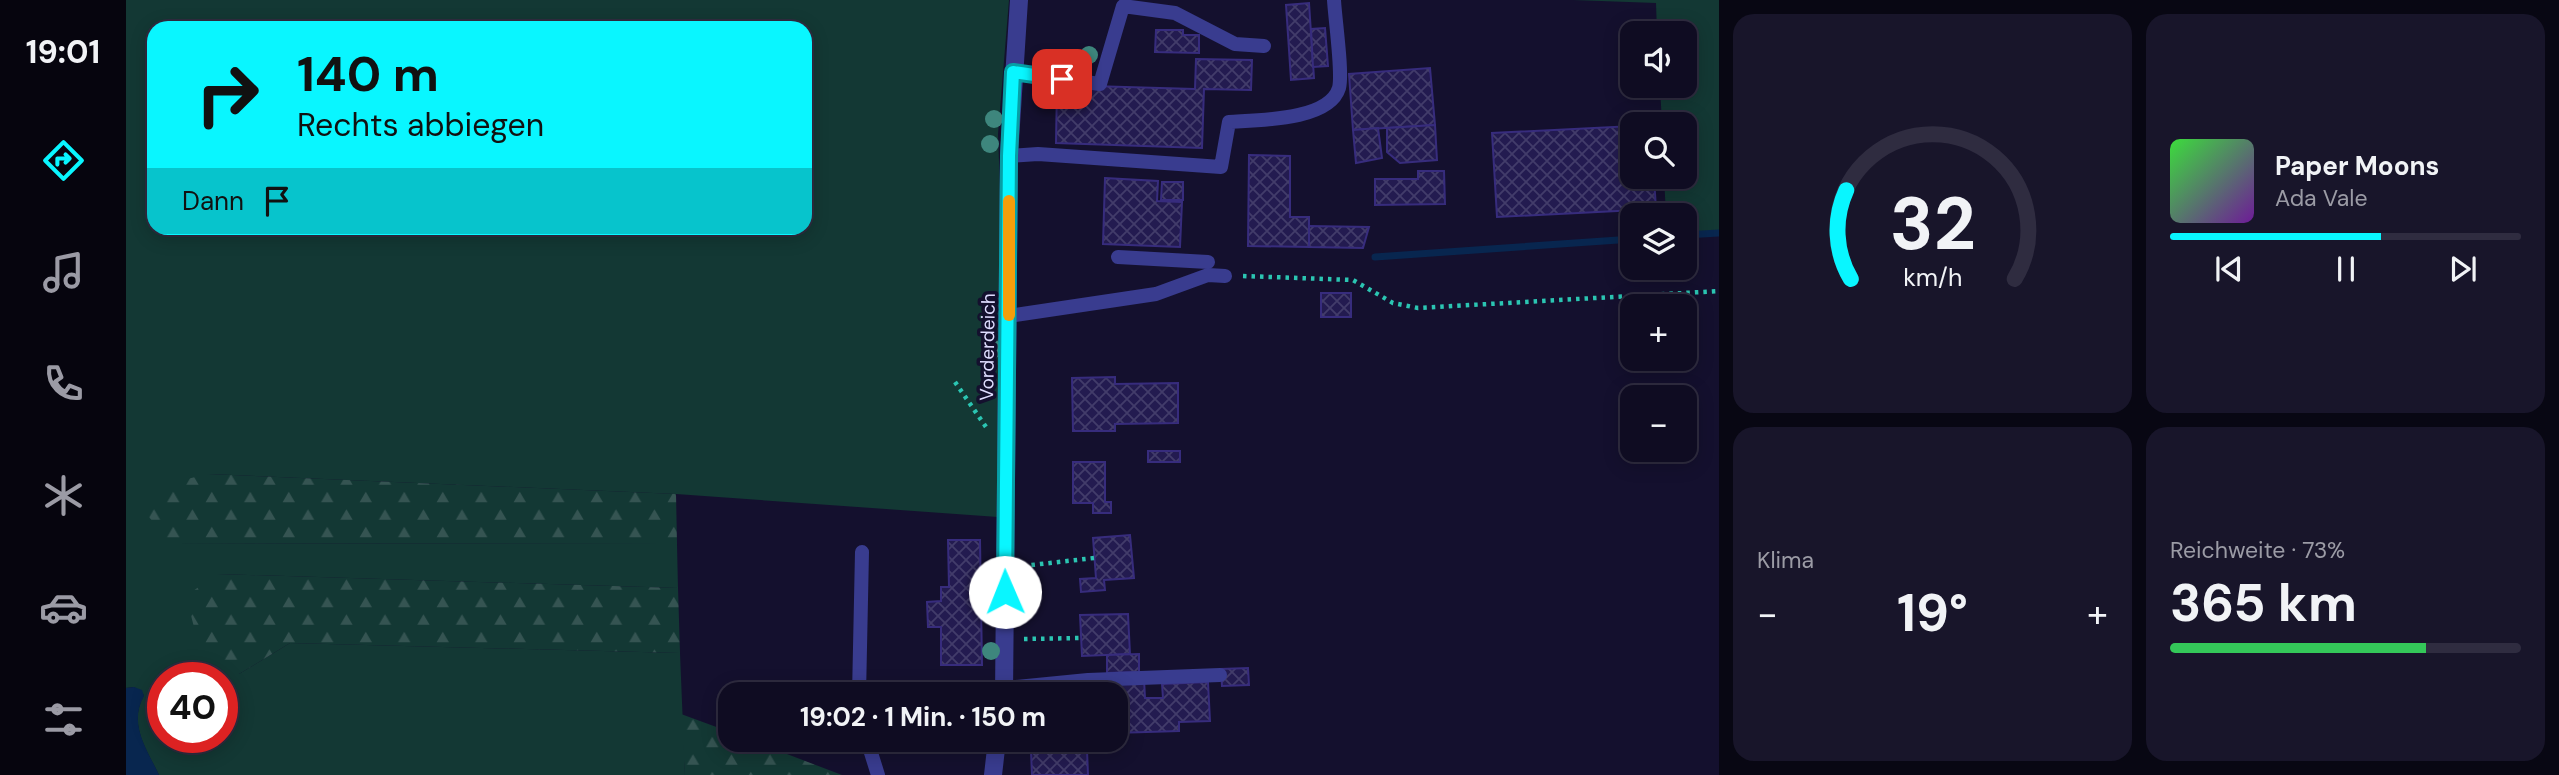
<!DOCTYPE html>
<html lang="de">
<meta charset="utf-8">
<style>
body{margin:0;font-family:"DM Sans",sans-serif;background:#18152a;color:#f1f3f6;height:100vh;display:flex;flex-direction:column;font-size:26px;white-space:nowrap}
*{box-sizing:border-box;margin:0}
p{font-size:23px;color:#9b9ba5}
.icon{flex:none;width:38px;height:38px;fill:none;stroke:currentColor;stroke-width:2;stroke-linecap:round;stroke-linejoin:round}
.map{position:relative;flex:1;overflow:hidden}
.sheet{display:flex;flex-direction:column;gap:14px;padding:14px;background:#080713;width:840px}
.sheet>*{flex:none}
.guide{position:absolute;left:21px;top:21px;width:665px;height:214px;border-radius:21px;box-shadow:0 4px 18px #0003,0 0 0 2px #2f2c40;background:#09f6ff;color:#111;overflow:hidden}
.fabs{position:absolute;left:1494px;top:21px;display:grid;gap:14px}
.fabs a{display:grid;place-items:center;width:77px;height:77px;border-radius:14px;background:#0f0c22;box-shadow:0 4px 18px #0003,0 0 0 2px #2f2c40;font-size:35px}
.speed{position:absolute;left:21px;top:662px;display:flex;gap:14px;font-size:35px;font-weight:700;text-align:center}
.speed>*{display:grid;place-content:center;width:91px;height:91px;border-radius:50%;background:#0f0c22;box-shadow:0 4px 18px #0003,0 0 0 2px #2f2c40;line-height:1}
.speed .limit{border:10px solid #d22;background:#fff;color:#111}
.pin{position:absolute;display:grid;place-items:center;width:60px;height:60px;color:#fff;margin:-30px;border-radius:14px;box-shadow:0 4px 10px #0006}
.me{position:absolute;width:77px;margin:-38px;rotate:359deg;stroke-linejoin:round;filter:drop-shadow(0 0 5px #0008)}
.turn{display:flex;align-items:center;gap:24px;height:147px;padding:0 35px;font-size:32px}
.turn .icon{width:91px;height:91px;stroke-width:2.5}
.turn b{display:block;font-size:49px;line-height:60px}
.then{display:flex;align-items:center;height:66px;padding:0 35px;background:#0003;gap:14px;font-size:26px}
.big{font-size:52px;font-weight:700;line-height:1.1}
.sheet .widget{flex:1;display:flex;flex-direction:column;justify-content:center;gap:10px;min-width:0;padding:0 24px;border-radius:21px;background:#18152a}
.sheet .dial{align-items:center;gap:0}
.dial svg{height:182px;overflow:visible;fill:none;stroke:#2f2c40;stroke-width:7;stroke-linecap:round;text-anchor:middle}
.dial text{fill:#f1f3f6;stroke:none}
.song{display:flex;align-items:center;gap:21px}
.cover{width:84px;height:84px;border-radius:10px;background:linear-gradient(135deg,hsl(120 70% 55%),hsl(280 70% 35%))}
.played{height:7px;border-radius:4px;background:linear-gradient(90deg,#09f6ff 60%,#2f2c40 60%)}
.keys{display:flex;justify-content:space-around;direction:ltr}
.heat{display:flex;justify-content:space-between;align-items:center;font-size:38px;direction:ltr}
.charge{height:10px;border-radius:5px;background:linear-gradient(90deg,#34c759 73%,#2f2c40 0)}
.sheet .tiles{flex:1;display:grid;gap:14px;grid-template-columns:repeat(2,1fr)}
.trip{position:absolute;left:592px;top:682px;width:410px;height:70px;border-radius:21px;background:#0f0c22;box-shadow:0 4px 18px #0003,0 0 0 2px #2f2c40;font-weight:700;line-height:70px;text-align:center}
main{display:flex;flex:1;min-height:0}
.tab-bar{display:flex;flex-direction:column;width:126px;justify-content:space-around;align-items:center;background:#06050e;color:#9b9ba5}
.tab-bar .icon{width:49px;height:49px}
.tab-bar .on{color:#09f6ff}
.tab-bar b{font-size:32px;color:#f1f3f6}
.map>svg:first-child{display:block}
</style>
<main>
<nav class="tab-bar">
<b>19:01</b>
<svg class="icon on" aria-label="directions" viewBox="0 0 24 24"><path d="M12 3l9 9-9 9-9-9zM9 14v-3h6M13 9l2 2-2 2"/></svg>
<svg class="icon" aria-label="music" viewBox="0 0 24 24"><path d="M9 18V5l10-2v13"/><circle cx="6" cy="18" r="3"/><circle cx="16" cy="16" r="3"/></svg>
<svg class="icon" aria-label="phone" viewBox="0 0 24 24"><path d="M5 4h4l2 5-3 2q2 4 5 5l2-3 5 2v4C11 20 4 13 5 4z"/></svg>
<svg class="icon" aria-label="climate" viewBox="0 0 24 24"><path d="M12 3v18M4 7l16 10M4 17L20 7"/></svg>
<svg class="icon" aria-label="car" viewBox="0 0 24 24"><path d="M5 17H2v-5l4-1 3-4h7l3 4 3 1v5h-3M9 17h6M6 11h13"/><circle cx="7" cy="17" r="2"/><circle cx="17" cy="17" r="2"/></svg>
<svg class="icon" aria-label="filters" viewBox="0 0 24 24"><path d="M4 7h16M4 17h16"/><circle cx="9" cy="7" r="2"/><circle cx="15" cy="17" r="2"/></svg>
</nav>
<div class="map">
<svg width="1593" height="775" viewBox="0 0 1593 775">
<defs>
<pattern id="forest-firs" width="22" height="20" patternUnits="userSpaceOnUse" patternTransform="scale(1.75)"><rect width="22" height="20" fill="#133834"/><path d="M5 1l3.5 6h-7zM16 11l3.5 6h-7z" fill="#355452"/></pattern>
<pattern id="building-cross-hatch" width="8" height="8" patternUnits="userSpaceOnUse" patternTransform="scale(1.75)"><rect width="8" height="8" fill="#231b50"/><path d="M0 0l8 8M0 8l8-8" fill="none" stroke="#423c6a"/></pattern>
</defs>
<rect width="100%" height="100%" fill="#14102e"/>
<g fill="#133834" fill-rule="evenodd">
<path d="M0,0H883L872,134L886,518L550,494L82,474L44,543L551,544L552,588L91,574L113,674L164,643L554,653L559,775H33C20,748 2,724 18,695L8,687L0,688ZM28,28H679V228H28ZM37,677H96V737H37Z"/>
<path d="M1447,0H1593V233L1559,235V215H1540L1538,177H1559V124H1536L1534,86H1559V33H1531L1530,3Z"/>
</g>
<g fill="url(#forest-firs)">
<path d="M82,474L550,494L551,544L44,543L23,517L32,486Z"/>
<path d="M91,574L552,588L554,653L164,643L113,674L78,666L60,596Z"/>
<path d="M555,714L604,732V740H624L716,775H559Z"/>
</g>
<path fill="#08264f" d="M8,687L16,690L18,696C2,724 21,749 33,775H0V688Z"/>
<g fill="none" stroke-linecap="round" stroke-linejoin="round">
<g stroke="#08264f" stroke-width="7">
<path d="M1559,235L1593,233"/>
<path d="M1249,257L1507,239"/>
</g>
</g>
<g fill="url(#building-cross-hatch)" stroke="#372c7d" stroke-width="2">
<path d="M1183,3L1188,78L1165,80L1160,5Z"/>
<path d="M1199,28L1202,66L1187,67L1185,29Z"/>
<path d="M1030,30H1057V35H1073V53L1029,52Z"/>
<path d="M1070,59L1126,60L1125,90L1078,89L1076,148L930,143L931,85L1069,89Z"/>
<path d="M1304,68L1309,125L1227,130L1223,74Z"/>
<path d="M1309,125L1311,160L1274,163L1261,152V128Z"/>
<path d="M1507,126V177H1528L1530,209L1371,217L1366,133Z"/>
<path d="M1252,128L1256,158L1230,163L1227,130Z"/>
<path d="M1123,155L1164,156V217H1183V247L1122,246Z"/>
<path d="M1292,171H1318L1319,204L1249,205V179H1292Z"/>
<path d="M979,178L1032,181L1031,201L1056,202L1054,247L977,244Z"/>
<path d="M1036,182H1057V200H1035Z"/>
<path d="M1183,226L1243,227L1237,248L1183,247Z"/>
<rect x="1195" y="293" width="30" height="24"/>
<path d="M989,377V384L1052,383V423L989,424V431H947L946,378Z"/>
<rect x="1022" y="451" width="32" height="11"/>
<path d="M947,462H979V502H985V513H967V503H947Z"/>
<path d="M1004,535L1008,578L978,580L979,590L955,592L954,579L970,578L967,538Z"/>
<path d="M822,540H854L856,665H815V627H802L801,602L815,601V587H823Z"/>
<path d="M1002,614L1004,654L956,656L954,615Z"/>
<path d="M1013,654V672L981,673V655Z"/>
<path d="M1122,668L1123,685L1096,686L1095,669Z"/>
<path d="M1018,679L1019,698H1037L1036,684L1082,682L1084,721L1053,722V731L989,733V695H976L975,681Z"/>
<path d="M961,750L962,775H906L905,752Z"/>
</g>
<g fill="none" stroke-linecap="round" stroke-linejoin="round">
<g stroke="#2bc5b2" stroke-width="4.5" stroke-dasharray="3.5 5" stroke-linecap="butt">
<path d="M1117,276L1227,280L1267,303L1292,308L1593,291"/>
<path d="M829,382L860,427"/>
<path d="M897,566L968,558"/>
<path d="M898,639L955,638"/>
</g>
<g stroke="#393c8f" stroke-width="14">
<path d="M887,72L974,84L997,6L1049,13L1109,44L1138,46"/>
<path d="M883,156L912,154L1095,167L1103,122C1131,120 1203,121 1213,88C1217,73 1209,19 1208,0"/>
<path d="M992,257L1082,262"/>
<path d="M883,316L1030,294L1082,275L1099,276"/>
<path d="M879,688L962,680L1094,675"/>
<path d="M733,695L736,552"/>
<path d="M741,740L752,775"/>
</g>
<g stroke="#393c8f" stroke-width="18">
<path d="M878,695L883,156L893,0"/>
<path d="M867,775L871,740"/>
</g>
</g>
<g fill="#3e867d">
<circle cx="963" cy="55" r="9"/>
<circle cx="868" cy="119" r="9"/>
<circle cx="864" cy="144" r="9"/>
<circle cx="868" cy="349" r="9"/>
<circle cx="865" cy="651" r="9"/>
</g>
<g fill="none" stroke-linecap="round" stroke-linejoin="round">
<g stroke="#06a0a6" stroke-width="18">
<path id="route" d="M879,592L883,156L887,72L936,79"/>
</g>
<use href="#route" stroke="#09f6ff" stroke-width="12"/>
<path stroke="#f59e0b" stroke-width="12" d="M883,201V315"/>
</g>
<g text-anchor="middle" stroke-width="7" stroke-linejoin="round" paint-order="stroke">
<g font-size="19" fill="#dfddff" stroke="#14102e">
<text transform="translate(861 347) rotate(-89)" y="7">Vorderdeich</text>
</g>
</g>
</svg>
<div class="fabs">
<a><svg class="icon" aria-label="sound" viewBox="0 0 24 24"><path d="M4 9h4l5-4v14l-5-4H4zM17 9q2 3 0 6"/></svg></a>
<a><svg class="icon" aria-label="search" viewBox="0 0 24 24"><circle cx="10" cy="10" r="6"/><path d="M15 15l6 6"/></svg></a>
<a><svg class="icon" aria-label="layers" viewBox="0 0 24 24"><path d="M12 4l9 5-9 5-9-5zM3 14l9 5 9-5"/></svg></a>
<a>+</a>
<a>−</a>
</div>
<div class="speed"><div class="limit">40</div></div>
<div class="pin" style="left:936px;top:79px;background:#d93025"><svg class="icon" aria-label="arrive" viewBox="0 0 24 24"><path d="M6 21V4h12l-3 4 3 4H6"/></svg></div>
<svg class="me" style="left:879px;top:592px" viewBox="-20 -20 40 40"><circle r="19" fill="#fff"/><path d="M0-13L10 11 0 6-10 11z" fill="#09f6ff"/></svg>
<div class="trip">19:02 · 1 Min. · 150 m</div>
<div class="guide">
<div class="turn"><svg class="icon" aria-label="right" viewBox="0 0 24 24"><path d="M7 20v-9h11M14 6l5 5-5 5"/></svg><div><b>140 m</b>Rechts abbiegen</div></div>
<div class="then">Dann<svg class="icon" aria-label="arrive" viewBox="0 0 24 24"><path d="M6 21V4h12l-3 4 3 4H6"/></svg></div>
</div>
</div>
<section class="sheet">
<div class="tiles">
<div class="widget dial"><svg viewBox="0 0 100 80">
<path d="M14 69A42 42 0 1 1 86 69"/>
<path d="M14 69A42 42 0 0 1 12 30" stroke="#09f6ff"/>
<text x="50" y="56" font-size="32" font-weight="700">32</text>
<text x="50" y="72" font-size="11">km/h</text>
</svg></div>
<div class="widget">
<div class="song"><i class="cover"></i><div><b>Paper Moons</b><p>Ada Vale</p></div></div>
<div class="played"></div>
<div class="keys"><svg class="icon" aria-label="previous" viewBox="0 0 24 24"><path d="M18 5L8 12l10 7zM5 5v14"/></svg><svg class="icon" aria-label="pause" viewBox="0 0 24 24"><path d="M8 5v14M16 5v14"/></svg><svg class="icon" aria-label="next" viewBox="0 0 24 24"><path d="M6 5l10 7-10 7zM19 5v14"/></svg></div>
</div>
<div class="widget"><p>Klima</p>
<div class="heat"><a>−</a><b class="big">19°</b><a>+</a></div>
</div>
<div class="widget"><p>Reichweite · 73%</p><b class="big">365 km</b><div class="charge"></div></div>
</div>
</section>
</main>
